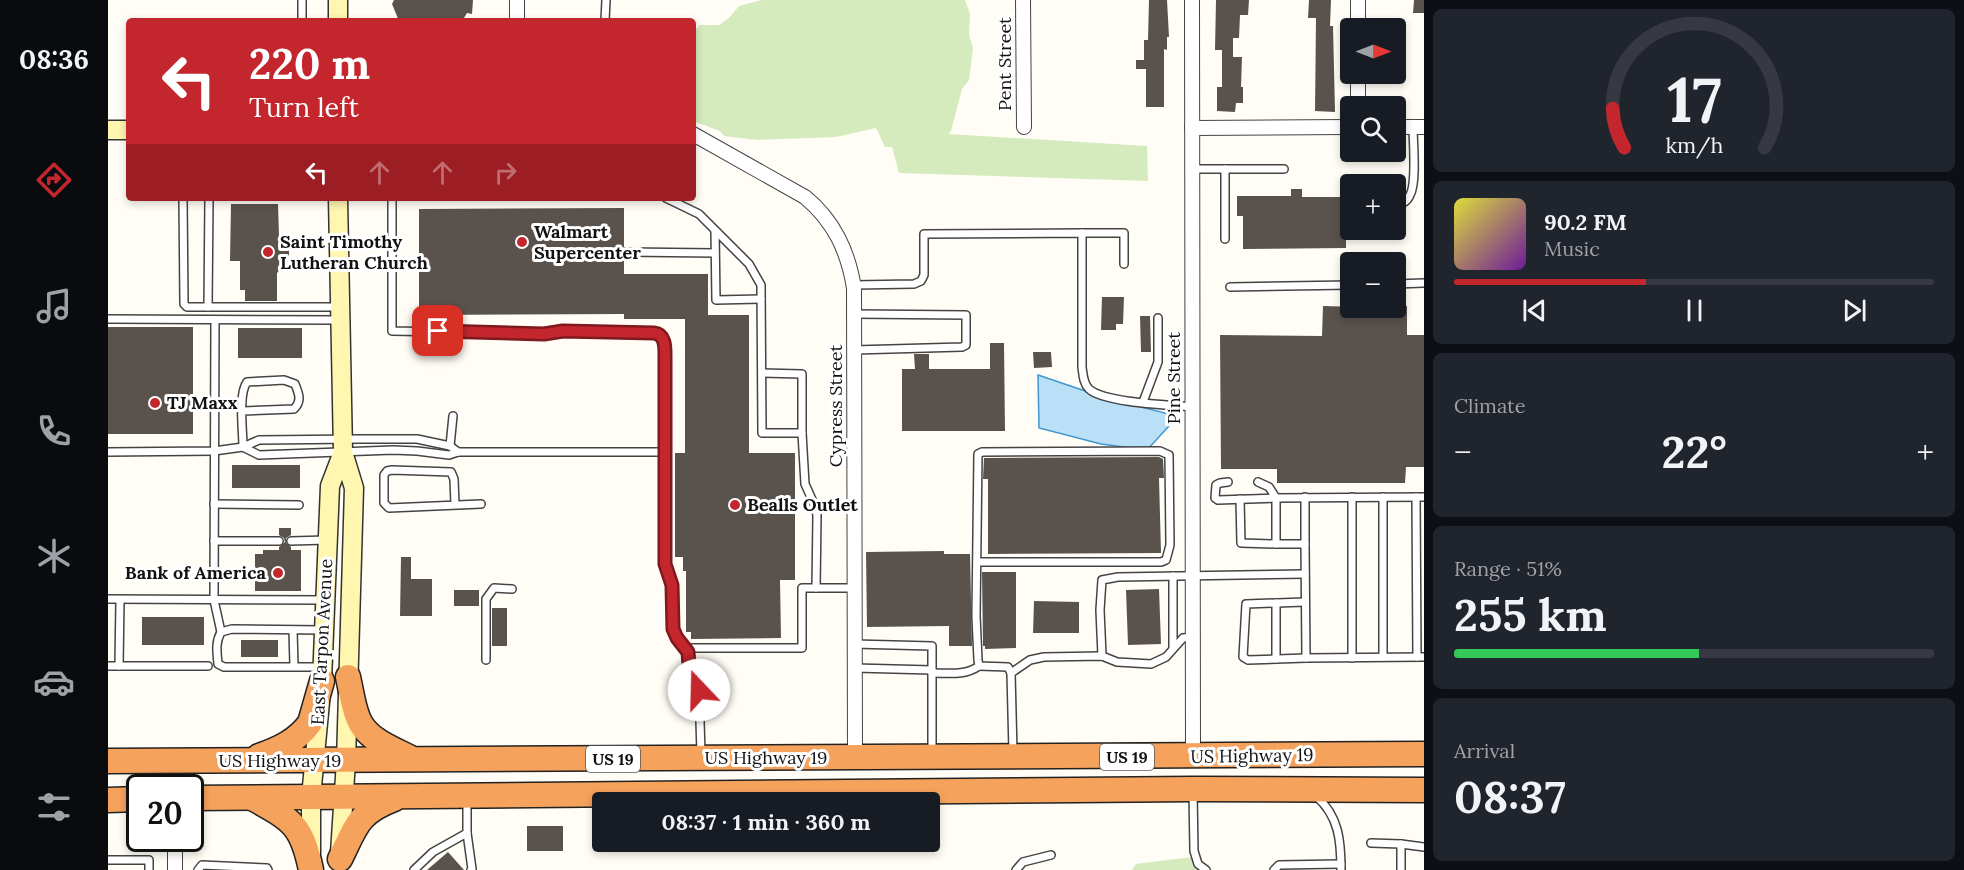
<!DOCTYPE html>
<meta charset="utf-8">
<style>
body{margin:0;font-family:Lora,serif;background:#20242c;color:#f1f3f6;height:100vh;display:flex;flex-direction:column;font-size:22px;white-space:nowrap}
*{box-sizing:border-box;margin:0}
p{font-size:20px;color:#9ea1a6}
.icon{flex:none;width:33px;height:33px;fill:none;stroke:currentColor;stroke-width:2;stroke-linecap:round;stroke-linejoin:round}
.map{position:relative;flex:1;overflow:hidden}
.details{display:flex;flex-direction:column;gap:9px;padding:9px;background:#0d0f14;width:540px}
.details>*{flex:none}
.top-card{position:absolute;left:18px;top:18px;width:570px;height:183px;border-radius:6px;box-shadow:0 3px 9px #0003;background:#c4262e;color:#fff;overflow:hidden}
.needle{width:39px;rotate:90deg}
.tools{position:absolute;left:1232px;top:18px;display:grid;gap:12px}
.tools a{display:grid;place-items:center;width:66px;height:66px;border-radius:6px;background:#171b24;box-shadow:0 3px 9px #0003;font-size:30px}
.speed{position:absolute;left:18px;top:774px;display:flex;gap:12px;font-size:30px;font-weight:700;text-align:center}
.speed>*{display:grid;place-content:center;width:78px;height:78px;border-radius:50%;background:#171b24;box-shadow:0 3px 9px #0003;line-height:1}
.speed .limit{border:3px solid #111;border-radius:9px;background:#fff;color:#111}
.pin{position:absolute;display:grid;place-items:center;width:51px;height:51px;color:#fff;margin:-26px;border-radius:12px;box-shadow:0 3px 9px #0006}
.me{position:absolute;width:66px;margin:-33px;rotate:339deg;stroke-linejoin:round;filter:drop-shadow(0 0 4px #0008)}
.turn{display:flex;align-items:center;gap:21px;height:126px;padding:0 24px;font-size:27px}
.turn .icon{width:78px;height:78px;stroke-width:2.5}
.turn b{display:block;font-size:42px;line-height:51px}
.lanes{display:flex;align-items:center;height:57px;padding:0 24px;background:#0003;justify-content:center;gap:30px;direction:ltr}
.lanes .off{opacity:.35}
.big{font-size:45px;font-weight:800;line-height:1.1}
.details .card{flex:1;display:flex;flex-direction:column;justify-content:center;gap:9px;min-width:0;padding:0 21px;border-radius:9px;background:#20242c}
.details .dial{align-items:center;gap:0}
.dial svg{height:156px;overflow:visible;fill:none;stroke:#363941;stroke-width:7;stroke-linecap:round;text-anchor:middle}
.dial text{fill:#f1f3f6;stroke:none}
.song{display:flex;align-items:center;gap:18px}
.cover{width:72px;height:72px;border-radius:9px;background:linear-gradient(135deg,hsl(60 70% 55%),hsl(280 70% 35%))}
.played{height:6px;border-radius:3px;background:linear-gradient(90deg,#c4262e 40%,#363941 40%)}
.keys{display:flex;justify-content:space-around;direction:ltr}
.heat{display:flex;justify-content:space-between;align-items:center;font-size:33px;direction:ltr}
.charge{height:9px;border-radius:4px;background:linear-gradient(90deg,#34c759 51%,#363941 0)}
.trip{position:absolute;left:484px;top:792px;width:348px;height:60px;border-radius:6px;background:#171b24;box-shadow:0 3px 9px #0003;font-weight:800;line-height:60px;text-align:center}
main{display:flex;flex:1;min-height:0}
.tab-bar{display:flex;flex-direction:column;width:108px;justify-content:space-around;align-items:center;background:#090b0e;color:#9ea1a6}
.tab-bar .icon{width:42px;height:42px}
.tab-bar .selected{color:#c4262e}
.tab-bar b{font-size:27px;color:#f1f3f6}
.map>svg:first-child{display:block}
</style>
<main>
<nav class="tab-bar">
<b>08:36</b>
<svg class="icon selected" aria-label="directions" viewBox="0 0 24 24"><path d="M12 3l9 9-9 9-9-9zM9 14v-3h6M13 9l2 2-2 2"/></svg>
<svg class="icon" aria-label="music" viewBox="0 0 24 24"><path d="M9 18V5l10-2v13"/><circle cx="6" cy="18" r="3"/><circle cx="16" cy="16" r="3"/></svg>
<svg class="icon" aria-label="phone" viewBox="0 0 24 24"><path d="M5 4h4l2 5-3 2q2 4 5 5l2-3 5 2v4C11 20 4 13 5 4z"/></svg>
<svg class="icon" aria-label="climate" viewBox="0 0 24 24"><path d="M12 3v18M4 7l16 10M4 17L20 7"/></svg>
<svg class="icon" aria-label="car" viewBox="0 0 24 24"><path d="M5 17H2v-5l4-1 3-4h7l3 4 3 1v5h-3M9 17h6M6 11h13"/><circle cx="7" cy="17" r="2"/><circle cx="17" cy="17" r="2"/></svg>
<svg class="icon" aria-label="filters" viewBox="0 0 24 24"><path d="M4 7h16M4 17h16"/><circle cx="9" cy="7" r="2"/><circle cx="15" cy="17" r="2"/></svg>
</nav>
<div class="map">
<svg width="1316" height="870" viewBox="0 0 1316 870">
<rect width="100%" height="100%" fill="#fffdf5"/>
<g fill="#d5ebbd">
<path d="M654,0H857L862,14L861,35L865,48L861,80L854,89L843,131L840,134L1039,146L1040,181L791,173L784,147H777L768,128L728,137L650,140L616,136L612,131L585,121V32L592,25H611L621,18L631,6Z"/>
<path d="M1084,857L1097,870H1024L1028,864Z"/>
</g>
<path fill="#b9e0f7" stroke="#3f96cf" stroke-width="1.5" d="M930,375L998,398L1061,414V426L1039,450L993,444L931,428Z"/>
<g fill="#5a524d">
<path d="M286,0H365L364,14L359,13L354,21H291L284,4Z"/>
<path d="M1041,0H1059L1061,37H1059V50L1056,49V107H1038V69H1028V60H1036V40H1040Z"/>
<path d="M1108,0H1141L1140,15H1132L1131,38H1125V57H1134L1133,87H1135V103H1128L1127,112L1109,111V87H1114V50H1107Z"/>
<path d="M1201,0H1223L1222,26H1225L1227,112L1207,111L1208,18H1200Z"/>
<path d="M1306,0H1316V13H1305Z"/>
<path d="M1183,189H1194V197H1238V248L1135,249V216H1129V196H1183Z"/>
<path d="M123,204H170L171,236L181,245V260L169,273V301H137V290H132V261H122Z"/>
<path d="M516,208V247L512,253L516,257V274H600V315H641V453H687V580H672L673,638L583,639V632H578V571H575V557H567V453H577V319H516V314L311,315V209Z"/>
<path d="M994,297H1016L1015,324H1008V330H993Z"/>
<path d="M1215,306L1287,308V306H1299V335H1316V467H1298L1297,483H1169V469H1113L1112,335L1214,336Z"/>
<path d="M1032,316H1042L1043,352H1033Z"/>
<rect x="0" y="327" width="85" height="107"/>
<rect x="130" y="328" width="64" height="30"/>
<path d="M882,343H896L897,431H794V369H807L806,354H821V369H882Z"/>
<path d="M925,352H943L944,367L926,368Z"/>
<path d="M1051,457L1055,459L1056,478H1051L1053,553L880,554V479H875L876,458Z"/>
<rect x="124" y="465" width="68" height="23"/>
<path d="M171,528H183V535L178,538V543L183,547V550H193V591H147V554H155V550H171V547L177,542L176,538L171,535Z"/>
<path d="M836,551V554H862L864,646H841V626L759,627L758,552Z"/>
<path d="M293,557H303V579H324V616H292Z"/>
<path d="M874,572H908V648L877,649V646H875Z"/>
<path d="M1051,589L1053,644L1020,645L1018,590Z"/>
<rect x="346" y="590" width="25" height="16"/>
<path d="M926,601L971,602V633H925Z"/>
<rect x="384" y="608" width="15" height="38"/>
<rect x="34" y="617" width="62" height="28"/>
<rect x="133" y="640" width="37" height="17"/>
<rect x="419" y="826" width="36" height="25"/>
<path d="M340,852L356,870H319Z"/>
</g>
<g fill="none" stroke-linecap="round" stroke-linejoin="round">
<g stroke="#444" stroke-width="10">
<g id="lane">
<path d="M194,21V0"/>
<path d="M497,21L498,0"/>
<path d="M1084,169H1176"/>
<path d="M75,198L76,304L79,307H231"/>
<path d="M284,198V331L436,334L455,331L546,333C557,334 557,346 557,355V568L565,585V629L569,638L580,652L581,665L587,676L591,690L593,753"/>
<path d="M558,198L591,214L641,264L653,285L654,433H694L697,484L706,504L709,515L708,588"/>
<path d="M1287,206C1294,204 1299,202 1302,195C1309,183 1305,142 1305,126"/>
<path d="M607,231L608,300L653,299"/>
<path d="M974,233H1016V264"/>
<path d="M1117,239V169"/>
<path d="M518,252L607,253"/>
<path d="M1287,284L1316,283"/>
<path d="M746,285L806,284L813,281L816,275V234L974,233V367C975,374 975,383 981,389C997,403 1061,405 1085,407"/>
<path d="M1122,287L1242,285"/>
<path d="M100,307L101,198"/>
<path d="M0,319L231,320"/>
<path d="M107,320L106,600L113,632"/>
<path d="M746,350L854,347L858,345V315L746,314"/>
<path d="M654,373L694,374V433"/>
<path d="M1035,402L1050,362V318"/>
<path d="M135,411L186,409C194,401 191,394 187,384L176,380L139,382C130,394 135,431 135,447"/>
<path d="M342,446L345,416"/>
<path d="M135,447L151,455L285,450L309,451L341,455L350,452H557"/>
<path d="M0,452L106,451L135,447L151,440L253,439H309L342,446L350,452"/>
<path d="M1120,482L1112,483L1108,485L1107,498L1110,500L1168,498L1161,487L1150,482"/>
<path d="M1244,497V658"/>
<path d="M1308,497L1309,657"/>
<path d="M1316,497L1168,498V544H1197L1198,658L1316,657"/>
<path d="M1132,499L1133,543L1168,544"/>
<path d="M106,504L191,505"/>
<path d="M347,505L346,479L343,472L284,470L279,471L276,475V503L281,508L373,504"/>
<path d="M106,541H171"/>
<path d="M183,541L219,540"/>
<path d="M1197,544V497"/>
<path d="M869,562H1053L1058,560L1062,545L1061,455L1052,451L874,452L870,454L868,616L870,660L871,666L900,667L903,673L905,752"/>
<path d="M1065,576V647"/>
<path d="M0,599L216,600"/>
<path d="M1197,602L1138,604L1135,657L1140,660L1198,658"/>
<path d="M1168,603V659"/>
<path d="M185,630L186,666"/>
<path d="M746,644L824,646V752"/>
<path d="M578,648H694V588H746"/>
<path d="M994,656L992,610L994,580L1010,577L1197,574"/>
<path d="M1275,657V497"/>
<path d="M378,660V599L386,588L404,589"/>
<path d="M0,666H100"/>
<path d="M11,666L12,600"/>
<path d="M214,667H116L110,664C109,652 107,643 113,632L124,629L214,630"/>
<path d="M747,668L824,670"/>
<path d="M824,673C841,673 857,676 871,666"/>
<path d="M903,673L922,660L936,657L994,656L1009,662L1043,664L1058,657L1075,638L1085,637"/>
<path d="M1085,792L1086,851L1090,864L1098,870"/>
<path d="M1208,796C1231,816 1233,841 1233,870"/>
<path d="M359,833L364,869L363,870"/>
<path d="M1263,843L1293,844L1316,847"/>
<path d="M0,860H41V870"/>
<path d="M90,870L94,865L159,868L160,870"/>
<path d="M306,870L325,852L359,833V799"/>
<path d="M908,870L915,862L943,855"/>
<path d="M1166,870L1171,865L1233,864"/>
<path d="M1293,870V844"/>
</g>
</g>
<g stroke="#444" stroke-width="16">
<g id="street">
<path d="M409,0V21"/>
<path d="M915,0L916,127"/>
<path d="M1084,0L1085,757"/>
<path d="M1250,28V0"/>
<path d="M1250,106V74"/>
<path d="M1287,127H1316"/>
<path d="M1084,128L1242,127"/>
<path d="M585,134L697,197C726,221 740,251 746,288L747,758"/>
<path d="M67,838V870"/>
</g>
</g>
<g stroke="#333" stroke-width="21">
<g id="secondary">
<path d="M230,0V21"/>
<path d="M0,130H21"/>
<path d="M230,198L235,452L246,488L238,761L232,853"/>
<path d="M203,853V797L214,681L222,486L235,452"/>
</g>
</g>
<g stroke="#222" stroke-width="27">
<g id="highway">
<path d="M240,677C243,690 245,706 250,718C258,739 283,748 301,757"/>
<path d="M151,756C171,749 189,741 202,723L214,681"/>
<path d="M0,761L1316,754"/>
<path d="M82,798L1085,789L1316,790"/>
<path d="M146,799C184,820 194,825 203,870"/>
<path d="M0,800L32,799"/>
<path d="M232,859C248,827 249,813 286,799"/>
</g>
</g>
<use href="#lane" stroke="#fff" stroke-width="7"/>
<use href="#street" stroke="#fff" stroke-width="14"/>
<use href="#secondary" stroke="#fff6b0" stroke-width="18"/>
<use href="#highway" stroke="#f5a25d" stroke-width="24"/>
</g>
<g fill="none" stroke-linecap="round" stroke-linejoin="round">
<g stroke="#7f191e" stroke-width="15">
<path id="route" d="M330,331L436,334L455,331L546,333C557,334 557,346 557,355V564L564,585L565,629L569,638L580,652L581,665L587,676L591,690"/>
</g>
<use href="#route" stroke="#c4262e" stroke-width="10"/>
</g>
<g fill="#c4262e" stroke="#fff" stroke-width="2">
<circle cx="414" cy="242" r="6"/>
<circle cx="160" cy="252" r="6"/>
<circle cx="47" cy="403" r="6"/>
<circle cx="627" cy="505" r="6"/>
<circle cx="170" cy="573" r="6"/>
</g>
<g text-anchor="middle" stroke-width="6" stroke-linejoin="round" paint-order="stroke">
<g fill="#fff" stroke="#585858" stroke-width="1.5">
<rect x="992" y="744" width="54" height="26" rx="4.5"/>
<rect x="478" y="746" width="54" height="26" rx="4.5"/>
</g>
<g font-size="16" font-weight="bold" fill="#111">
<text x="1019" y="763">US 19</text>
<text x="505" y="765">US 19</text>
</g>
<g font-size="18" fill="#111" stroke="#fff">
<text transform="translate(897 64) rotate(-90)" y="6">Pent Street</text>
<text transform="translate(1066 378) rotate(-90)" y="6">Pine Street</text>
<text transform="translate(728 406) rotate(-90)" y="6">Cypress Street</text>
<text transform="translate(214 642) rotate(-87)" y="6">East Tarpon Avenue</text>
<text transform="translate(1144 756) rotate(-1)" y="6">US Highway 19</text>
<text x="658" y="764">US Highway 19</text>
<text x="172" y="767">US Highway 19</text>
</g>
<g font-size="18" font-weight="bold" fill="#111" stroke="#fff" text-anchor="start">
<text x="426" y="238">Walmart<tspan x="426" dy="21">Supercenter</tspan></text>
<text x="172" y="248">Saint Timothy<tspan x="172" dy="21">Lutheran Church</tspan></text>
<text x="59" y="409">TJ Maxx</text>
<text x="639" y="511">Bealls Outlet</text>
<text x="158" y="579" text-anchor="end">Bank of America</text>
</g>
</g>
</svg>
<div class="tools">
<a><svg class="needle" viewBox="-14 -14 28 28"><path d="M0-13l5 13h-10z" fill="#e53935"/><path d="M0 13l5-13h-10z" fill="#9ea1a6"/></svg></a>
<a><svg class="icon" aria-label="search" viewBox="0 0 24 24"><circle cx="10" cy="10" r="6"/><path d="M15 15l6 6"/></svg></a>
<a>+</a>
<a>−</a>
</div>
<div class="speed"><div class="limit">20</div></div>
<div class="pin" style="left:330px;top:331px;background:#d93025"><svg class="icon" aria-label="arrive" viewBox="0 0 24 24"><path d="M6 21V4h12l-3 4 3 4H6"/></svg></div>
<svg class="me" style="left:591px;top:690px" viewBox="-20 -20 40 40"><circle r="19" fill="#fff"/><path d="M0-13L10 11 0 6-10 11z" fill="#c4262e"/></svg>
<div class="trip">08:37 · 1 min · 360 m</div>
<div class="top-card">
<div class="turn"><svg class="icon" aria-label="left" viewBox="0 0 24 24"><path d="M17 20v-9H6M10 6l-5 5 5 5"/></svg><div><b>220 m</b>Turn left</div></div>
<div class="lanes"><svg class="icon" aria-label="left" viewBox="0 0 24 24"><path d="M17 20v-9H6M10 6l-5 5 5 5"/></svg><svg class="icon off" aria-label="ahead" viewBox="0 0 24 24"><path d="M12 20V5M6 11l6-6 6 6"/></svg><svg class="icon off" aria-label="ahead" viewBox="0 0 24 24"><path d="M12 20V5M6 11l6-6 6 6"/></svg><svg class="icon off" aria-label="right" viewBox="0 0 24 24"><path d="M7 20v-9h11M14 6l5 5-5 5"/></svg></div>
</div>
</div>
<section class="details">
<div class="card dial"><svg viewBox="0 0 100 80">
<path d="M14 69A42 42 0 1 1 86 69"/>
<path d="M14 69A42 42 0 0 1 8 49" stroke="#c4262e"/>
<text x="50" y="56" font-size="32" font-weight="700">17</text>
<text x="50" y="72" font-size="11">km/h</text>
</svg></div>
<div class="card">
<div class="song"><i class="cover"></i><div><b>90.2 FM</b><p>Music</p></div></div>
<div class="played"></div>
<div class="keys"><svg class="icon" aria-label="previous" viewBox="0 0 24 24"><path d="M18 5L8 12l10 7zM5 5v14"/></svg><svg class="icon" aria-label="pause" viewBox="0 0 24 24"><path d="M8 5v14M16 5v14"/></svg><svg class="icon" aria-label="next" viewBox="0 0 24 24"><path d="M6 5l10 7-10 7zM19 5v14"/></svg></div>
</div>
<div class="card"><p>Climate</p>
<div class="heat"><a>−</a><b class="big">22°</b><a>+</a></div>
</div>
<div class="card"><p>Range · 51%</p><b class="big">255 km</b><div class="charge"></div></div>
<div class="card"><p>Arrival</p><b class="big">08:37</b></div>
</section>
</main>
